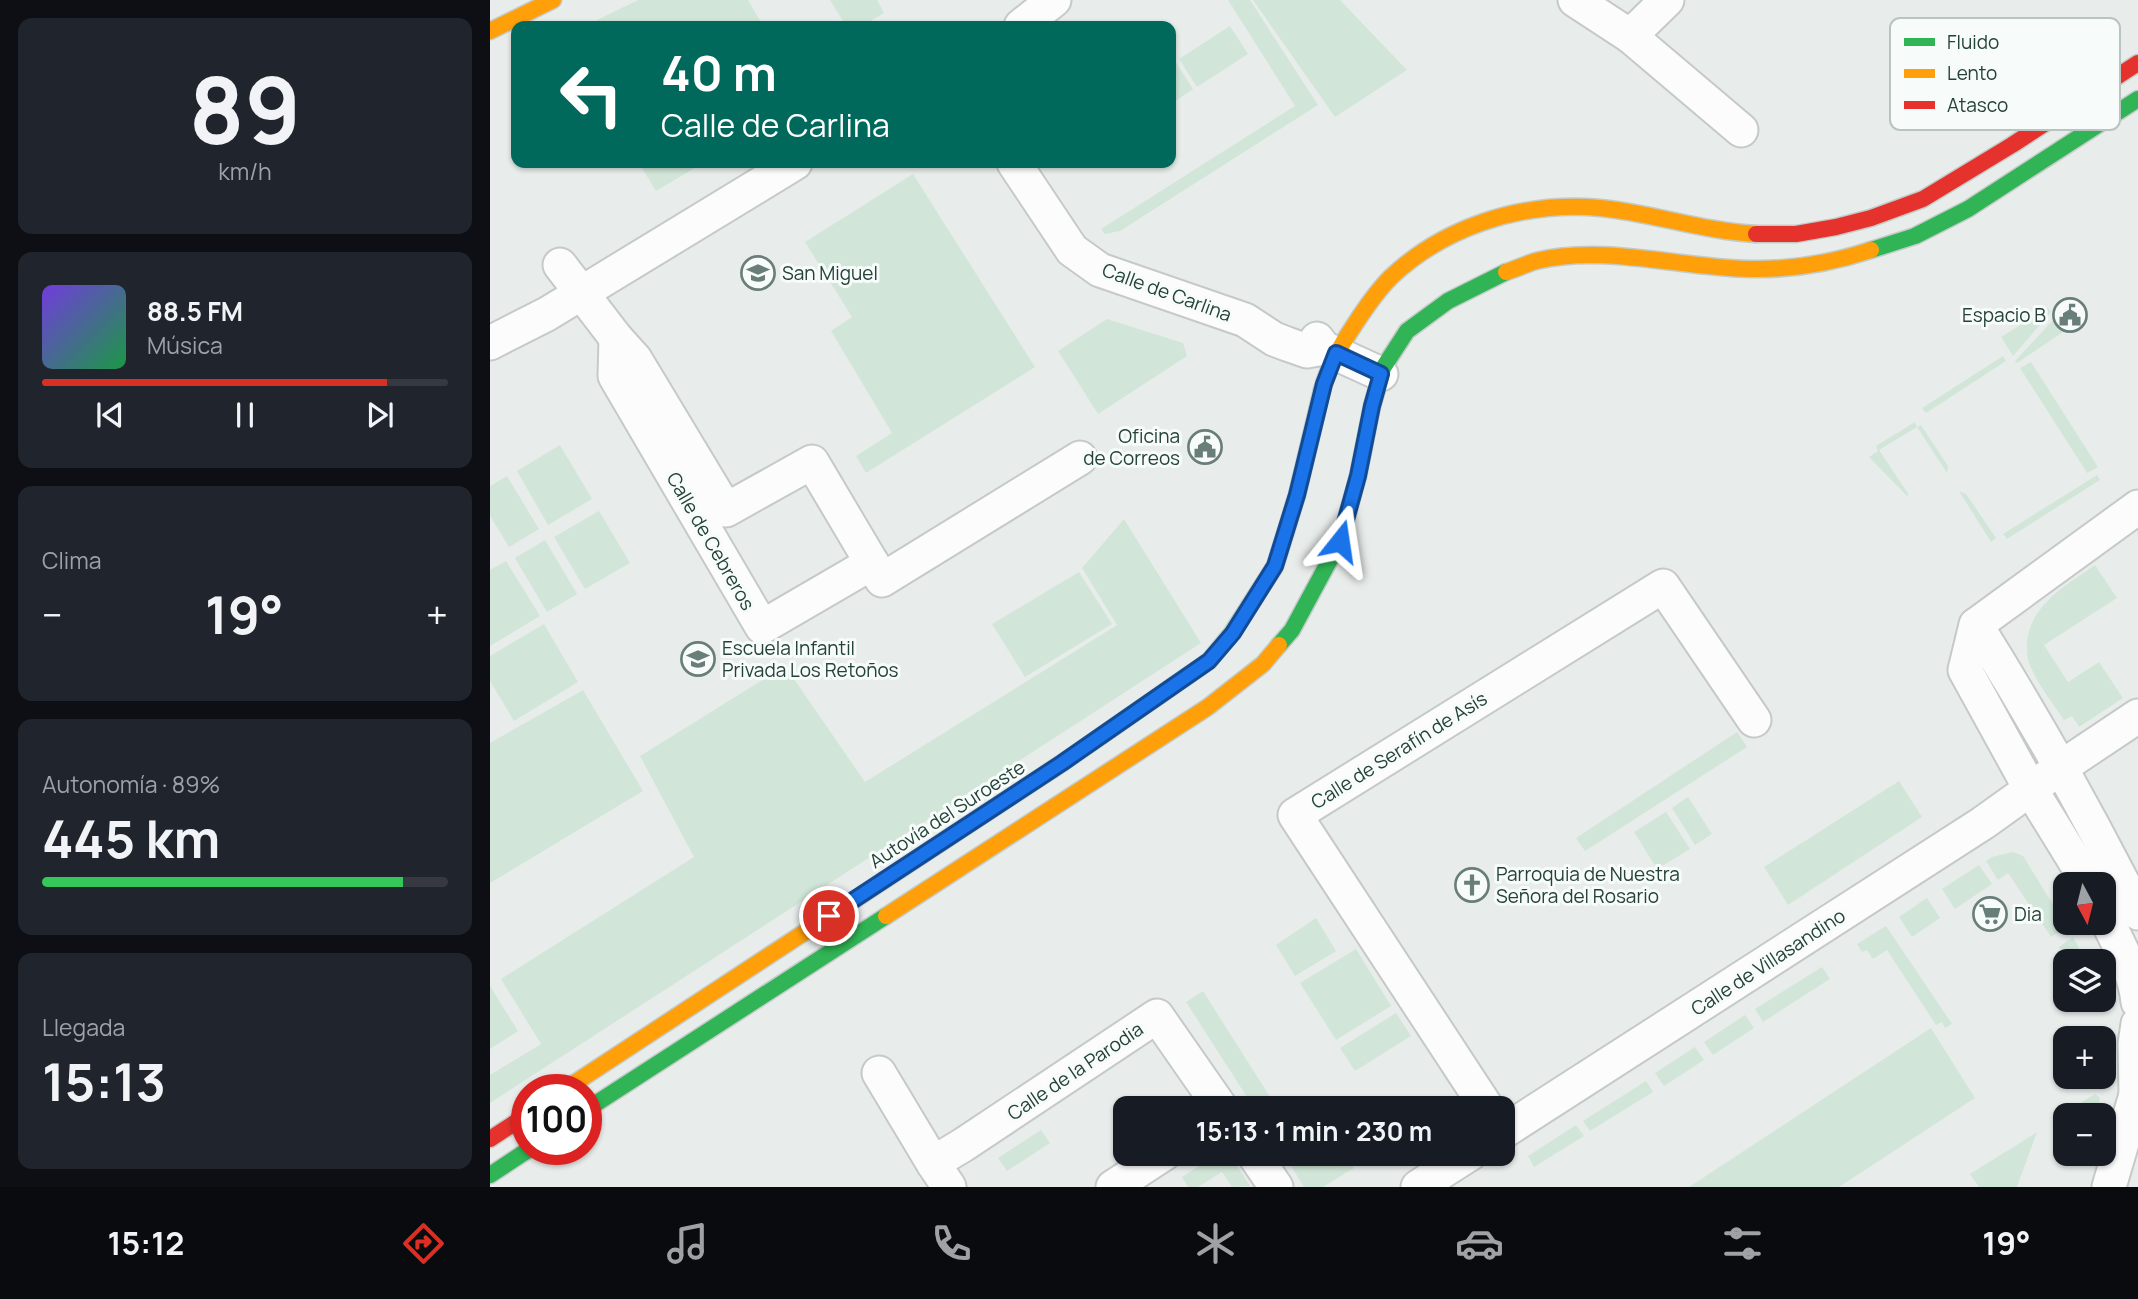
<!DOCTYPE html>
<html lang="es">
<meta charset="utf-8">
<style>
body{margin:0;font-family:Manrope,sans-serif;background:#20242c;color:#f1f3f6;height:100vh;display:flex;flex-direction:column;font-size:26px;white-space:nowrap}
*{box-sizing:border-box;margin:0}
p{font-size:23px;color:#9ea1a6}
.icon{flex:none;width:38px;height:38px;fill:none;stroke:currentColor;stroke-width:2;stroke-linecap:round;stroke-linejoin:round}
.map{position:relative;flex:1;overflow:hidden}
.sheet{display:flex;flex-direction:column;gap:18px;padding:18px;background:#0d0f14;width:490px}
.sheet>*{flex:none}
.banner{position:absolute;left:21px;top:21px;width:665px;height:147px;border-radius:14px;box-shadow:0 2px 5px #0004;background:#00695c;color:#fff;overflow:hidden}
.needle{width:46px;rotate:173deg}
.controls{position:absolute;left:1563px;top:872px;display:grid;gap:14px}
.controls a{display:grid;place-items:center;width:63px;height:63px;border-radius:14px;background:#171b24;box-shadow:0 2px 5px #0004;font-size:35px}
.speed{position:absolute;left:21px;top:1074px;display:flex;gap:14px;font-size:35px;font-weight:700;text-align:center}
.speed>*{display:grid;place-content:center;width:91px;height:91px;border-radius:50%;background:#171b24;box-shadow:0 2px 5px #0004;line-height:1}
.speed .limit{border:10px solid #d22;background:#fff;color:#111}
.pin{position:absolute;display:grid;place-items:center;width:60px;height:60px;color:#fff;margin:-30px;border:4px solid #fff;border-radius:50%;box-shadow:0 2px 7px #0007}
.me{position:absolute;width:77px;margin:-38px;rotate:15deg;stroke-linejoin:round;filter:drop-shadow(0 0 5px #0008)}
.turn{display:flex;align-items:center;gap:24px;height:147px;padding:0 35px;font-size:32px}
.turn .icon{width:91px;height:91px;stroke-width:2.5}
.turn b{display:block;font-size:49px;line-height:60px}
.big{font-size:52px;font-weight:700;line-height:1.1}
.sheet .tile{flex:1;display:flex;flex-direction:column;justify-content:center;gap:10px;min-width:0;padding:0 24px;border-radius:14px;background:#20242c}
.sheet .dial{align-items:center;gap:0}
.dial b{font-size:91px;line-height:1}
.song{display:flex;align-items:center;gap:21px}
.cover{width:84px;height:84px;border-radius:10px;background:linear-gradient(135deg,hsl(260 70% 55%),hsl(140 70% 35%))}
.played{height:7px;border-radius:4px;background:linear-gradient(90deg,#d93025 85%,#363941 85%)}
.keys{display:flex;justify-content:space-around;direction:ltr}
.heat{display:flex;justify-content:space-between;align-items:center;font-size:38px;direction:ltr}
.charge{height:10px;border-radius:5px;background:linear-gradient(90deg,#34c759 89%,#363941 0)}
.trip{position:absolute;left:623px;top:1096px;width:402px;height:70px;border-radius:14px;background:#171b24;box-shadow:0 2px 5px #0004;font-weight:700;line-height:70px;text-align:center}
.tab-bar{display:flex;height:112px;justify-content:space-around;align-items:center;background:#090b0e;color:#9ea1a6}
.tab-bar .icon{width:49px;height:49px}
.tab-bar .active{color:#d93025}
.tab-bar b{font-size:32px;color:#f1f3f6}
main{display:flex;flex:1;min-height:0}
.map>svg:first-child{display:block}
</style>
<main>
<section class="sheet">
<div class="tile dial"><b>89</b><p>km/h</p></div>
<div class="tile">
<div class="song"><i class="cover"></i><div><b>88.5 FM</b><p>Música</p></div></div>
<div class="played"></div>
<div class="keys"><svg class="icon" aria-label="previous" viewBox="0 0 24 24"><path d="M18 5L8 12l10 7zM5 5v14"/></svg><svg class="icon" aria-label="pause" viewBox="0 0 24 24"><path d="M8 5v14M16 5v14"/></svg><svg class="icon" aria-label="next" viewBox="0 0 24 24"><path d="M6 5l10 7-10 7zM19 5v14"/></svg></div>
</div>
<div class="tile"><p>Clima</p>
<div class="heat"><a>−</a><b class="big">19°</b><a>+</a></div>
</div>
<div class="tile"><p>Autonomía · 89%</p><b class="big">445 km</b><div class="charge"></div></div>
<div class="tile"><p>Llegada</p><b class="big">15:13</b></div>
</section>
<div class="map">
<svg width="1648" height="1187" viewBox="0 0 1648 1187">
<rect width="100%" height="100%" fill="#e8edeb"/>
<g fill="#d1e6d8">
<path d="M148,0H258L273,26H95Z"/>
<path d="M340,0H387L394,13L372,26H356Z"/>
<path d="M738,0H760L828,105L630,231L615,234L611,229L805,106Z"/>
<path d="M763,0H850L917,70L845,117Z"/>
<path d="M740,26L758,54L707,87L689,59Z"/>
<path d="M685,61L703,89L681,104V64Z"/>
<path d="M149,163H213L166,191Z"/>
<path d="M423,174L545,367L376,473L366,456L402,433L341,331L362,317L315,242Z"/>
<path d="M1558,308L1561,312L1523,356L1511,337Z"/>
<path d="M617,319L693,343L697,356L608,414L568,351Z"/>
<path d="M1564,319L1573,332L1527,363L1525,361Z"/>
<path d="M1513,356L1516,361L1436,413L1432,408Z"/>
<path d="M1541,362L1608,467L1597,473L1530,368Z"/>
<path d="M1425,422L1427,427L1431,425L1458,466L1457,473L1427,427L1389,450L1419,495L1417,496L1379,457L1388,451L1386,446Z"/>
<path d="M70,445L102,499L58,525L27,471Z"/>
<path d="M1607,475L1610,480L1517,539L1513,534Z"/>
<path d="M17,476L49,529L19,547L0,516V486Z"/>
<path d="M1469,491L1476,494L1506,538L1501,542Z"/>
<path d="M109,511L140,563L95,589L64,537Z"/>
<path d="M634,519L711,643L0,1103V1075L51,1044L11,979L204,857L150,756L295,666L375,782L627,625L592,568Z"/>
<path d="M55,540L87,594L57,612L25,558Z"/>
<path d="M16,561L50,616L0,646V570Z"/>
<path d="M1605,565L1627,598L1554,645L1578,682L1609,662L1633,698L1589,727L1582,716L1574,720C1564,705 1546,682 1540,665C1537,659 1537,650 1537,644C1539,605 1577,585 1605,565Z"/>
<path d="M589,572L622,624L535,677L502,624Z"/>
<path d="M54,624L88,682L24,721L0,681V656Z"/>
<path d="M93,690L153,791L0,883V743Z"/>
<path d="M1247,732L1257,747L1095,851L1086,838Z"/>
<path d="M1409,781L1432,817L1298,905L1274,867Z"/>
<path d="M1198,797L1222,834L1205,845L1182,808Z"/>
<path d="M1176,812L1200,849L1167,869L1144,832Z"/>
<path d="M1523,852L1533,856L1577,927L1561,937L1518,873L1508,880L1496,861L1502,857Z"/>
<path d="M1489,865L1502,884L1465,909L1452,889Z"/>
<path d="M1437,898L1450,918L1422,937L1409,917Z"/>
<path d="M826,918L846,951L805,976L786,945Z"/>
<path d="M1396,926L1462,1024L1455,1028L1452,1022L1446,1025L1397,950L1383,959L1377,950L1372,952L1367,944Z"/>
<path d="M1583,937L1596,961H1578L1569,947Z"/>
<path d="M866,949L901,1006L846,1040L810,983Z"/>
<path d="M1332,967L1340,979L1273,1022L1265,1009Z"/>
<path d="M0,986L28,1031L0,1049Z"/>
<path d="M713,991L787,1108H764L696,1002Z"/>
<path d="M906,1013L921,1036L865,1071L850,1048Z"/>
<path d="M1255,1015L1264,1028L1223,1055L1214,1042Z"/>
<path d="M1441,1028L1485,1098L1349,1187H1199Z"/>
<path d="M1205,1047L1214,1060L1174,1086L1165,1073Z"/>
<path d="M1156,1081L1163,1092L1100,1131L1093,1121Z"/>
<path d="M1605,1094L1610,1098L1606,1115H1575V1126L1562,1121Z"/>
<path d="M1086,1125L1094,1136L1044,1167L1038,1156Z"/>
<path d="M551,1130L560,1143L517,1171L508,1158Z"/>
<path d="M1547,1132L1527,1187H1489L1480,1174Z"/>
<path d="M729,1153H739L760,1186L742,1187L732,1172L708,1187H698L692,1177Z"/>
<path d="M793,1153H854L864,1168L833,1187H814Z"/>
</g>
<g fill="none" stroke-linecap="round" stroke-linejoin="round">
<g stroke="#c5cac8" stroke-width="37">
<g id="street">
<path d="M1085,0L1140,36L1177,0"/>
<path d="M531,26L564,0"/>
<path d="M1140,36L1251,130"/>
<path d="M524,163L582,250L610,270L755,320L784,339L797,344L817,351L834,348"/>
<path d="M70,265L126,338L145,359L236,510L322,462L392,580L590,458"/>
<path d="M126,338L125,376L272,627L382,563"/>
<path d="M827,339L834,348L891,374"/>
<path d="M0,343L57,314L305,163"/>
<path d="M1486,625C1544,718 1599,815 1648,913"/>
<path d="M1599,884L1541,790L1475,670L1486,625L1648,507"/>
<path d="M1614,914C1627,942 1645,971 1648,1002"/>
<path d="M389,1073L443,1163"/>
<path d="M1646,1094L1645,1044L1648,1024"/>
<path d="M997,1108L805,815L1173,586L1264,720"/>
<path d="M1013,1132L1493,823L1570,768L1648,716"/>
<path d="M763,1153L786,1187"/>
<path d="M459,1187L443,1163L473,1145L667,1016L731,1108"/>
<path d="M623,1187L675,1153"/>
<path d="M928,1187L981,1153"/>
<path d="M1619,1187L1648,1088"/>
</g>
</g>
<g stroke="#c3cbc8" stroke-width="19">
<g id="fast">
<path d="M1381,250L1425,236L1478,209L1648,99"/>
<path d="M789,645L802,630L850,541L868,476L882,406L893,368L917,331L958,301L1016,272"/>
<path d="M373,894L572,763L719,661L742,633L785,566L807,495L832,390"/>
<path d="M96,1110L396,916"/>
<path d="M0,1175L38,1150"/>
</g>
</g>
<g stroke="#c3cbc8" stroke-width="19">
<g id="slow">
<path d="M0,31L63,0"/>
<path d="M1016,272C1026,269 1036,264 1046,261C1115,244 1191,268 1260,269C1301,270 1342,263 1381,250"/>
<path d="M832,390C839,365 851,345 865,324C876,307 887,291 901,277C953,228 1026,204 1097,207C1154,210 1209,231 1266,234"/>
<path d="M396,916L718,707L773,664L789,645"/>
<path d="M74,1090L373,894"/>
</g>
</g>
<g stroke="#c3cbc8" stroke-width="19">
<g id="jam">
<path d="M1266,234H1306L1346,227L1381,218L1433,199L1522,145L1648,63"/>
<path d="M0,1139L37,1115"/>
</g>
</g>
<use href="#street" stroke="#fcfcfc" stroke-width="33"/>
<use href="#fast" stroke="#30b455" stroke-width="16"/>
<use href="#slow" stroke="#ff9f0a" stroke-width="16"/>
<use href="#jam" stroke="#e5322d" stroke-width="16"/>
</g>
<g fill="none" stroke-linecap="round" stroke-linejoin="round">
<g stroke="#114b97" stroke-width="18">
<path id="route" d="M339,916L572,763L719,661L743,633L785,566L807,495L834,384L846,353L891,374L882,406L868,476L850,541"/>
</g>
<use href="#route" stroke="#1a73e8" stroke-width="12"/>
</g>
<defs>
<g id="school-ring" transform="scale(1.75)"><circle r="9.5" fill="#f7fbf9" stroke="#697e78" stroke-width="1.5"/><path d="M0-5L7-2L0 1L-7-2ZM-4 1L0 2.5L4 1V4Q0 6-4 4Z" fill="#697e78"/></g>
<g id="civic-ring" transform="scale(1.75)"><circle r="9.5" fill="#f7fbf9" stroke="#697e78" stroke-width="1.5"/><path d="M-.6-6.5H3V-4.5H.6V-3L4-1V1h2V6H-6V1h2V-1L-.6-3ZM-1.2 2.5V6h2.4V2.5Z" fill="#697e78"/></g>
<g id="church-ring" transform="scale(1.75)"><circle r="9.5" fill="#f7fbf9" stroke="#697e78" stroke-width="1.5"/><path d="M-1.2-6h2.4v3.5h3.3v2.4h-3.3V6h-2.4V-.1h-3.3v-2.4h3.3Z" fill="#697e78"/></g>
<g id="supermarket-ring" transform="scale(1.75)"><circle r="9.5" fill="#f7fbf9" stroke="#697e78" stroke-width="1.5"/><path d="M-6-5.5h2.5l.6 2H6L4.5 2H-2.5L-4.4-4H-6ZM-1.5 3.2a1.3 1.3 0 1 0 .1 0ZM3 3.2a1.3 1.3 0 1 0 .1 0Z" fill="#697e78"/></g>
</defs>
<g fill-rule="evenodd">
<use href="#school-ring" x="268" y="273"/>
<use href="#civic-ring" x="1580" y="315"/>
<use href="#civic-ring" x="715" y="447"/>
<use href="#school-ring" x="208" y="659"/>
<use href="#church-ring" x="982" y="885"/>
<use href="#supermarket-ring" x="1500" y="914"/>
</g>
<g text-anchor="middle" stroke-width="6" stroke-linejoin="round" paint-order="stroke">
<g font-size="19" fill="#24423a" stroke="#f7fbf9" text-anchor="start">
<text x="292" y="280">San Miguel</text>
<text x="1556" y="322" text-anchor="end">Espacio B</text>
<text x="690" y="443" text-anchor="end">Oficina<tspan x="690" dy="22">de Correos</tspan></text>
<text x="232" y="655">Escuela Infantil<tspan x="232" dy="22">Privada Los Retoños</tspan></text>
<text x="1006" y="881">Parroquia de Nuestra<tspan x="1006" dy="22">Señora del Rosario</tspan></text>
<text x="1524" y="921">Dia</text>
</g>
<g font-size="19" fill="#24423a" stroke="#f7fbf9">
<text transform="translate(677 292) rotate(20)" y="7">Calle de Carlina</text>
<text transform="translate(221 541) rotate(60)" y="7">Calle de Cebreros</text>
<text transform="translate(909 750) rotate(-32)" y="7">Calle de Serafín de Asís</text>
<text transform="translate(457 814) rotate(-33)" y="7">Autovía del Suroeste</text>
<text transform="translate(1278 962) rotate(-33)" y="7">Calle de Villasandino</text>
<text transform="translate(585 1071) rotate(-34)" y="7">Calle de la Parodia</text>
</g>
</g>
<rect x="1400" y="18" width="230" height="112" rx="10" fill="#f7fbf9" stroke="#b8c4c0" stroke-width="2"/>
<rect x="1414" y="38" width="31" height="8" fill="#30b455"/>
<rect x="1414" y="69" width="31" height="9" fill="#ff9f0a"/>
<rect x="1414" y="101" width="31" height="8" fill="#e5322d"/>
<g font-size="19" fill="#24423a">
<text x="1457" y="49">Fluido</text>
<text x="1457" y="80">Lento</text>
<text x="1457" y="112">Atasco</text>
</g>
</svg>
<div class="controls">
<a><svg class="needle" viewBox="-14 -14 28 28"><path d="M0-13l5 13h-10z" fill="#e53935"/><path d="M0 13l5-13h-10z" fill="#9ea1a6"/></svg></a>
<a><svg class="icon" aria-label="layers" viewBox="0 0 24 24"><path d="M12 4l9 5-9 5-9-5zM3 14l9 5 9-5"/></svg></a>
<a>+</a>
<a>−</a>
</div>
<div class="speed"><div class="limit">100</div></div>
<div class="pin" style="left:339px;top:916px;background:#d93025"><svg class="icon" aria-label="arrive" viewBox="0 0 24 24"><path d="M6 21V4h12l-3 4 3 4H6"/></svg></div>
<svg class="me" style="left:850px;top:541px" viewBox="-20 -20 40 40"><path d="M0-17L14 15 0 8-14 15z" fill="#1a73e8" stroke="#fff" stroke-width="4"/></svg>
<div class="trip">15:13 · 1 min · 230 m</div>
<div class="banner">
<div class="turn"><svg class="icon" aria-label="left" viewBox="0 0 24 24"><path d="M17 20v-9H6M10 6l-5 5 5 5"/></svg><div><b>40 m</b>Calle de Carlina</div></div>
</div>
</div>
</main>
<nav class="tab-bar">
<b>15:12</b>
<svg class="icon active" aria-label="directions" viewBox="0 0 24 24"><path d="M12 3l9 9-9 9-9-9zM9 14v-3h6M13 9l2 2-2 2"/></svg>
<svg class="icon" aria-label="music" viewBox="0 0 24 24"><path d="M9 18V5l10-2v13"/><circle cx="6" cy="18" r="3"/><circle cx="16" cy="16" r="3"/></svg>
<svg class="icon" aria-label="phone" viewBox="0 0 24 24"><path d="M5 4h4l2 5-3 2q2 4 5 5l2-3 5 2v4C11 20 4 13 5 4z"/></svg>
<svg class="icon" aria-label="climate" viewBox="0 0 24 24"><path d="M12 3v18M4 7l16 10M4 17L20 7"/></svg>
<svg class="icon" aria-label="car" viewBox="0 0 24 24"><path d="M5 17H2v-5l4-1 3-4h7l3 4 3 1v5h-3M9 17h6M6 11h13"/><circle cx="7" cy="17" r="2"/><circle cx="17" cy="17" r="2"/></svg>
<svg class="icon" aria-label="filters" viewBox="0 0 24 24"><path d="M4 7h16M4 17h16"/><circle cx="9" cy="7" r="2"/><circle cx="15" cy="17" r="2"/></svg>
<b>19°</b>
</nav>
